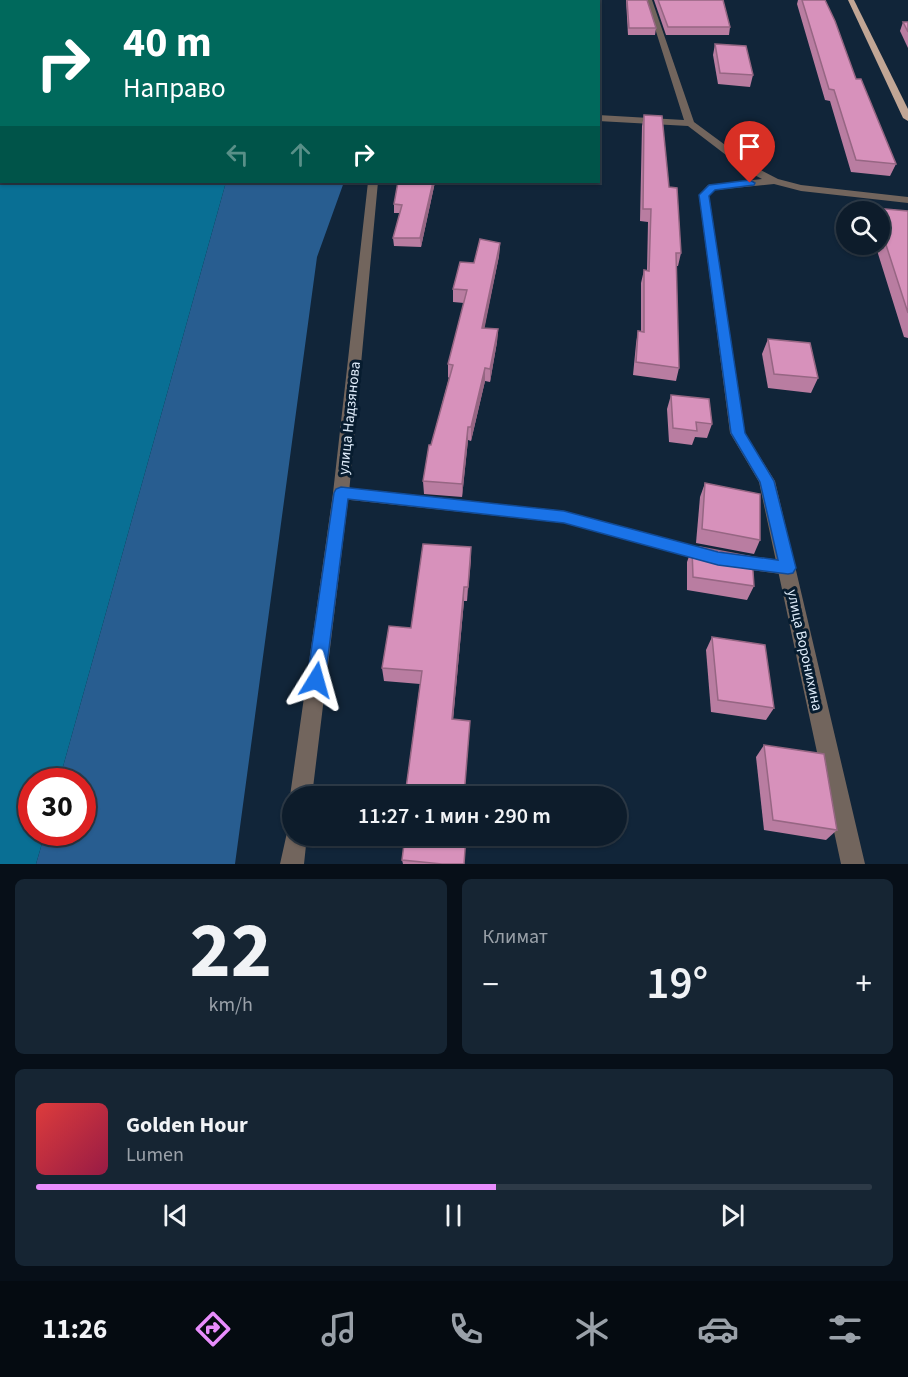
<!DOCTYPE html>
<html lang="ru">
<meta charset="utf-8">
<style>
body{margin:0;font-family:"Source Sans 3",sans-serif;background:#162533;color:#f1f3f6;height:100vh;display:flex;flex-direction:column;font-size:22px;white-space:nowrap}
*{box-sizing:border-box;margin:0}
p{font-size:20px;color:#9aa1a9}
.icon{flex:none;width:33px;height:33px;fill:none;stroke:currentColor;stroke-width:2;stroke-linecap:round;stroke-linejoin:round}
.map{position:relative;height:864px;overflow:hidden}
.side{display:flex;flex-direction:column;gap:15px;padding:15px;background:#070f18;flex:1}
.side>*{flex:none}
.hud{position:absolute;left:0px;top:0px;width:600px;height:183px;box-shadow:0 2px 4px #0004,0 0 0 2px #2d3a47;background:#00695c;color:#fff;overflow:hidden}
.controls{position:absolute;left:836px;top:201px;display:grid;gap:12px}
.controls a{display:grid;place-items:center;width:54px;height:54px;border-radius:50%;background:#0d1c2b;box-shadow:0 2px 4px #0004,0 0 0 2px #2d3a47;font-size:30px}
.speed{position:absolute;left:18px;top:768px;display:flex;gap:12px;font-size:30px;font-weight:700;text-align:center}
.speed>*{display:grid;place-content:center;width:78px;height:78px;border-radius:50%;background:#0d1c2b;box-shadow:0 2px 4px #0004,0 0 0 2px #2d3a47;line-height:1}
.speed .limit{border:9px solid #d22;background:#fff;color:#111}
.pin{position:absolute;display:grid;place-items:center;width:51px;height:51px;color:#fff;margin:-62px -26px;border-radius:50% 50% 50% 0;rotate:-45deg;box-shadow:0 0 6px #0007}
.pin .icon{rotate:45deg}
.me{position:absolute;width:66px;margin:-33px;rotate:8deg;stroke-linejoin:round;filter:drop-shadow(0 0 4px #0008)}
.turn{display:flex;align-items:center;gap:21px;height:126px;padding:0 24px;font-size:27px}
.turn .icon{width:78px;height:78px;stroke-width:2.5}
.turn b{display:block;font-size:42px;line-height:51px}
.lanes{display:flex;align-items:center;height:57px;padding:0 24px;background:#0003;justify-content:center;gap:30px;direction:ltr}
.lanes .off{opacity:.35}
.big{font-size:45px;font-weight:600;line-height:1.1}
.side .widget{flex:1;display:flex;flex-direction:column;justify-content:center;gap:9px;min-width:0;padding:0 21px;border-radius:9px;background:#162533}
.side .dial{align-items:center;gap:0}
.dial b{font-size:78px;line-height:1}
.song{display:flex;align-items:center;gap:18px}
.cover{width:72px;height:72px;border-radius:9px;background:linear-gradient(135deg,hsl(0 70% 55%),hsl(340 70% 35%))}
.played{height:6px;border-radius:3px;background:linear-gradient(90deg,#e98dfd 55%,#2d3a47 55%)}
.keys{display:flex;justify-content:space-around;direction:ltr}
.heat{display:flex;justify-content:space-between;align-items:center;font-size:33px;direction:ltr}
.side .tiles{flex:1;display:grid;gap:15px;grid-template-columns:1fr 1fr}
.widget:last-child{grid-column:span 2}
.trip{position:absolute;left:282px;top:786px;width:345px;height:60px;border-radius:30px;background:#0d1c2b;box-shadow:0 2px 4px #0004,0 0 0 2px #2d3a47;font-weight:600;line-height:60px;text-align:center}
.menu{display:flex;height:96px;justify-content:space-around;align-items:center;background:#050b11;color:#9aa1a9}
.menu .icon{width:42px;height:42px}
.menu .current{color:#e98dfd}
.menu b{font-size:27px;color:#f1f3f6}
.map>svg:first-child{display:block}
</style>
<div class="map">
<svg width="908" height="864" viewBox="0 0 908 864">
<rect width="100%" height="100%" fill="#112539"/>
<path fill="#285d90" d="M226,182H344L317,257L235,864H36L45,833L82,832V782L59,781Z"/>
<path fill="#096f94" d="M0,0H277L2,2V182H226L59,781L32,782V832L45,833L36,864H0Z"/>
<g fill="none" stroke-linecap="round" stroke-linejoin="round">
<g fill="#72655d" fill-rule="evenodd">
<path d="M341,487L564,511L708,550L714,551L716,556L714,561L708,562L564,523L341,499L336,497L334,493L336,489Z"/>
<path d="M735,554L788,561L794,563L796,568L794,573L788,575L735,568L729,566L727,561L729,556Z"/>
</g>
<g fill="#72655d" fill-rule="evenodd">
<rect x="402" y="0" width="6" height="2"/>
<path d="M646,0H652L694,122L755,167L778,179L801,185L908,197V203L801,191L774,184L715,190L709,196L745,433L775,481L865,864H841L759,482L730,433L699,195L708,185L762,179L747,171L688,126L598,121V115L684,120Z"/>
<path d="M368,182H378L349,493L312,796H292V802L290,796L333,493Z"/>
<path d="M292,826V836H307L304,864H280L288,828Z"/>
</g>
<path fill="#c1a695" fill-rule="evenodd" d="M848,0H854L908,109V121L903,118Z"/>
</g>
<g fill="#b97da1">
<path d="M626,0H647L656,28L655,35H628Z"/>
<path d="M654,0H723L730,27L729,35H666Z"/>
<path d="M798,0H825L856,79L896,164L890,176L851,172L830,101L825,100L797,4Z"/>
<path d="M903,22H908V48L900,31Z"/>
<path d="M715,44L753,75L750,87L718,84L713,55Z"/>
<path d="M644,115L669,187L681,253L678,266H676L679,368L676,381L633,375L636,344L638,331H641V283L644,270L647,271L648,222L640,221L642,126Z"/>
<path d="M435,182L421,247L394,246L393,238L400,213H394V204Z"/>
<path d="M874,208L908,211V338L904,337L875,244H879V212H873Z"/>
<path d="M500,243L499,256L484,328L498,329L497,342L490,382L485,381L471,441L468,440L462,497L424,494L423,481L431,445L449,378L448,377V364L464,303L453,302V289L474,263Z"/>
<path d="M768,339L818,378L811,393L768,388L762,354Z"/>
<path d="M671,395L712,424L707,438L695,437L692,445L669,442L667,409Z"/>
<path d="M705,483L760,540L754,554L696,543L700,497Z"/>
<path d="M471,547L467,601H464L453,720L469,733L464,796H405L420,684L384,681L382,668Z"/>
<path d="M700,547L754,586L747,600L687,590V562L692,548L700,549Z"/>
<path d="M712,637L774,708L766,720L711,712L706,650Z"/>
<path d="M764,745L837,830L826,840L764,830L756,757Z"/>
<path d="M402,860L464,864H403Z"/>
</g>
<g fill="#966683">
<path d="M433,182H435L421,247L420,238Z"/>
<path d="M500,243L499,256L482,341V328Z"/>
<path d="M498,329L497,342L490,382V369Z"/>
<path d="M485,368V381L471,441V427Z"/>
<path d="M468,427V440L462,497V484Z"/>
<path d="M471,547V561L467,601L468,587Z"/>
<path d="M464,587V601L452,731V719Z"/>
</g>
<g fill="#d791bb" stroke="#966683" stroke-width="1.5">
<rect x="427" y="0" width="12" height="2"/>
<path d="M627,0H647L656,28H629Z"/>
<path d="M658,0H723L730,27H668Z"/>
<path d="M802,0H825L835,21L856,79H861L896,164L856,160L834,90L829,89Z"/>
<path d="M903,22H908V32Z"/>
<path d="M715,44L746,46L753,75L720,73Z"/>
<path d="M644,115L662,116L669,187L677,188L681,253H676L679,368L636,362L638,331L644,332V270L649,271L651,209H643Z"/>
<path d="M398,182H433L420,238H393L402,205L394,204Z"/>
<path d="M874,208L908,211V313L879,223V212H875Z"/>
<path d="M480,239L500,243L482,328L498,329L490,369L485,368L471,427H468L462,484L423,481L429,445H431L453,365L448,364L467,290L453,289L460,262L474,263Z"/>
<path d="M768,339L810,343L818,378L774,374Z"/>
<path d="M671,395L709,399L712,424L696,422L697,431L673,428Z"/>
<path d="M705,483L760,494V540L702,529Z"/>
<path d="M423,544L471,547L468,587H464L452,719L470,721L464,796H405L422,671L382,668L389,626L411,628Z"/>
<path d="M700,547L752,557L754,586L693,577L692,548L700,549Z"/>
<path d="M712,637L765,645L774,708L718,700Z"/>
<path d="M764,745L824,754L837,830L773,820Z"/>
<path d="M405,836H466L464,864H442L402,860Z"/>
</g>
<path fill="#1a73e8" stroke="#114b97" stroke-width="1.5" d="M750,180L755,183L754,185L715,190L709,196L745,433L774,481L796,568L793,573L788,574L718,565L564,523L348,499L325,680L323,686L316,688L310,686L307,680L334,493L336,489L341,487L564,511L718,552L778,560L760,482L731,433L699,195L709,185Z"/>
<g text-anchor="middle" stroke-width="6" stroke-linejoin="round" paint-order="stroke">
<g font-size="15" fill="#dfecfa" stroke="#071c2f">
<text transform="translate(349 418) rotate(-84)" y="5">улица Надзянова</text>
<text transform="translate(805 650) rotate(78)" y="5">улица Воронихина</text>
</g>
</g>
</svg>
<div class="controls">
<a><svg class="icon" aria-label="search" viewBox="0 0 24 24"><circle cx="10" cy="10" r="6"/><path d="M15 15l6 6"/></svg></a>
</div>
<div class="speed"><div class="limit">30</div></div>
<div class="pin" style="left:750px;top:183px;background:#d93025"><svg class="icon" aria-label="arrive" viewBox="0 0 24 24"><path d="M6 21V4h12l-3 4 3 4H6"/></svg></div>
<svg class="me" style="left:316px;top:680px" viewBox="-20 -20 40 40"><path d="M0-17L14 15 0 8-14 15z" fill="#1a73e8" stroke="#fff" stroke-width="4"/></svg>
<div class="trip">11:27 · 1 мин · 290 m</div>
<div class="hud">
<div class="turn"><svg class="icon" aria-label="right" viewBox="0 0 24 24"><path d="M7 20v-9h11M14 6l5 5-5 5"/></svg><div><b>40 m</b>Направо</div></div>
<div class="lanes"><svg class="icon off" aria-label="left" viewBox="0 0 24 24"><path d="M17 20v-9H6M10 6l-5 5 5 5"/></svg><svg class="icon off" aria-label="ahead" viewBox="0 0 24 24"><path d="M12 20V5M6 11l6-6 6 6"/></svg><svg class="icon" aria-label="right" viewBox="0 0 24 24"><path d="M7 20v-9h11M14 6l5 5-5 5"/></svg></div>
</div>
</div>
<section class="side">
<div class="tiles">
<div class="widget dial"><b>22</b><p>km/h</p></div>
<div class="widget"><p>Климат</p>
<div class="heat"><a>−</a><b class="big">19°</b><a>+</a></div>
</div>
<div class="widget">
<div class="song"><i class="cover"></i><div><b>Golden Hour</b><p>Lumen</p></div></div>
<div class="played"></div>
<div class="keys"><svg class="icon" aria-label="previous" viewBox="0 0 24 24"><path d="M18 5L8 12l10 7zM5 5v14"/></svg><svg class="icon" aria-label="pause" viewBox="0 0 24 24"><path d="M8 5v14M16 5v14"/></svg><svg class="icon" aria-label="next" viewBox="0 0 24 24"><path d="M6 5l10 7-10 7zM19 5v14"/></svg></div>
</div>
</div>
</section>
<nav class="menu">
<b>11:26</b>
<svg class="icon current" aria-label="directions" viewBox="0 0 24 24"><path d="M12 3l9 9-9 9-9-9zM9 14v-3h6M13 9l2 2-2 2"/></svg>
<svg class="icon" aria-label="music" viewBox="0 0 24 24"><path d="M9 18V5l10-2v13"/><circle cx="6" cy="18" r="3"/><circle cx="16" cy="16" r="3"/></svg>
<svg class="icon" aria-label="phone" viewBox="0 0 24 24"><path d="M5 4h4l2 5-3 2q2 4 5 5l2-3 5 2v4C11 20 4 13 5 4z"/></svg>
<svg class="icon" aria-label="climate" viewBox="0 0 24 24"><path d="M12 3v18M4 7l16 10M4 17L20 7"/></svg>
<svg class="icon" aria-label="car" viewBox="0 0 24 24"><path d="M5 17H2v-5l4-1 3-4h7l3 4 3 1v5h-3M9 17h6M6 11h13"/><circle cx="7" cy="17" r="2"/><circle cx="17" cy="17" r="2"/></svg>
<svg class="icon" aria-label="filters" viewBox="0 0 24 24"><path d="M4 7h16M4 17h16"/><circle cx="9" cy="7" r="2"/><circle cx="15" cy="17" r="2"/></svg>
</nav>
